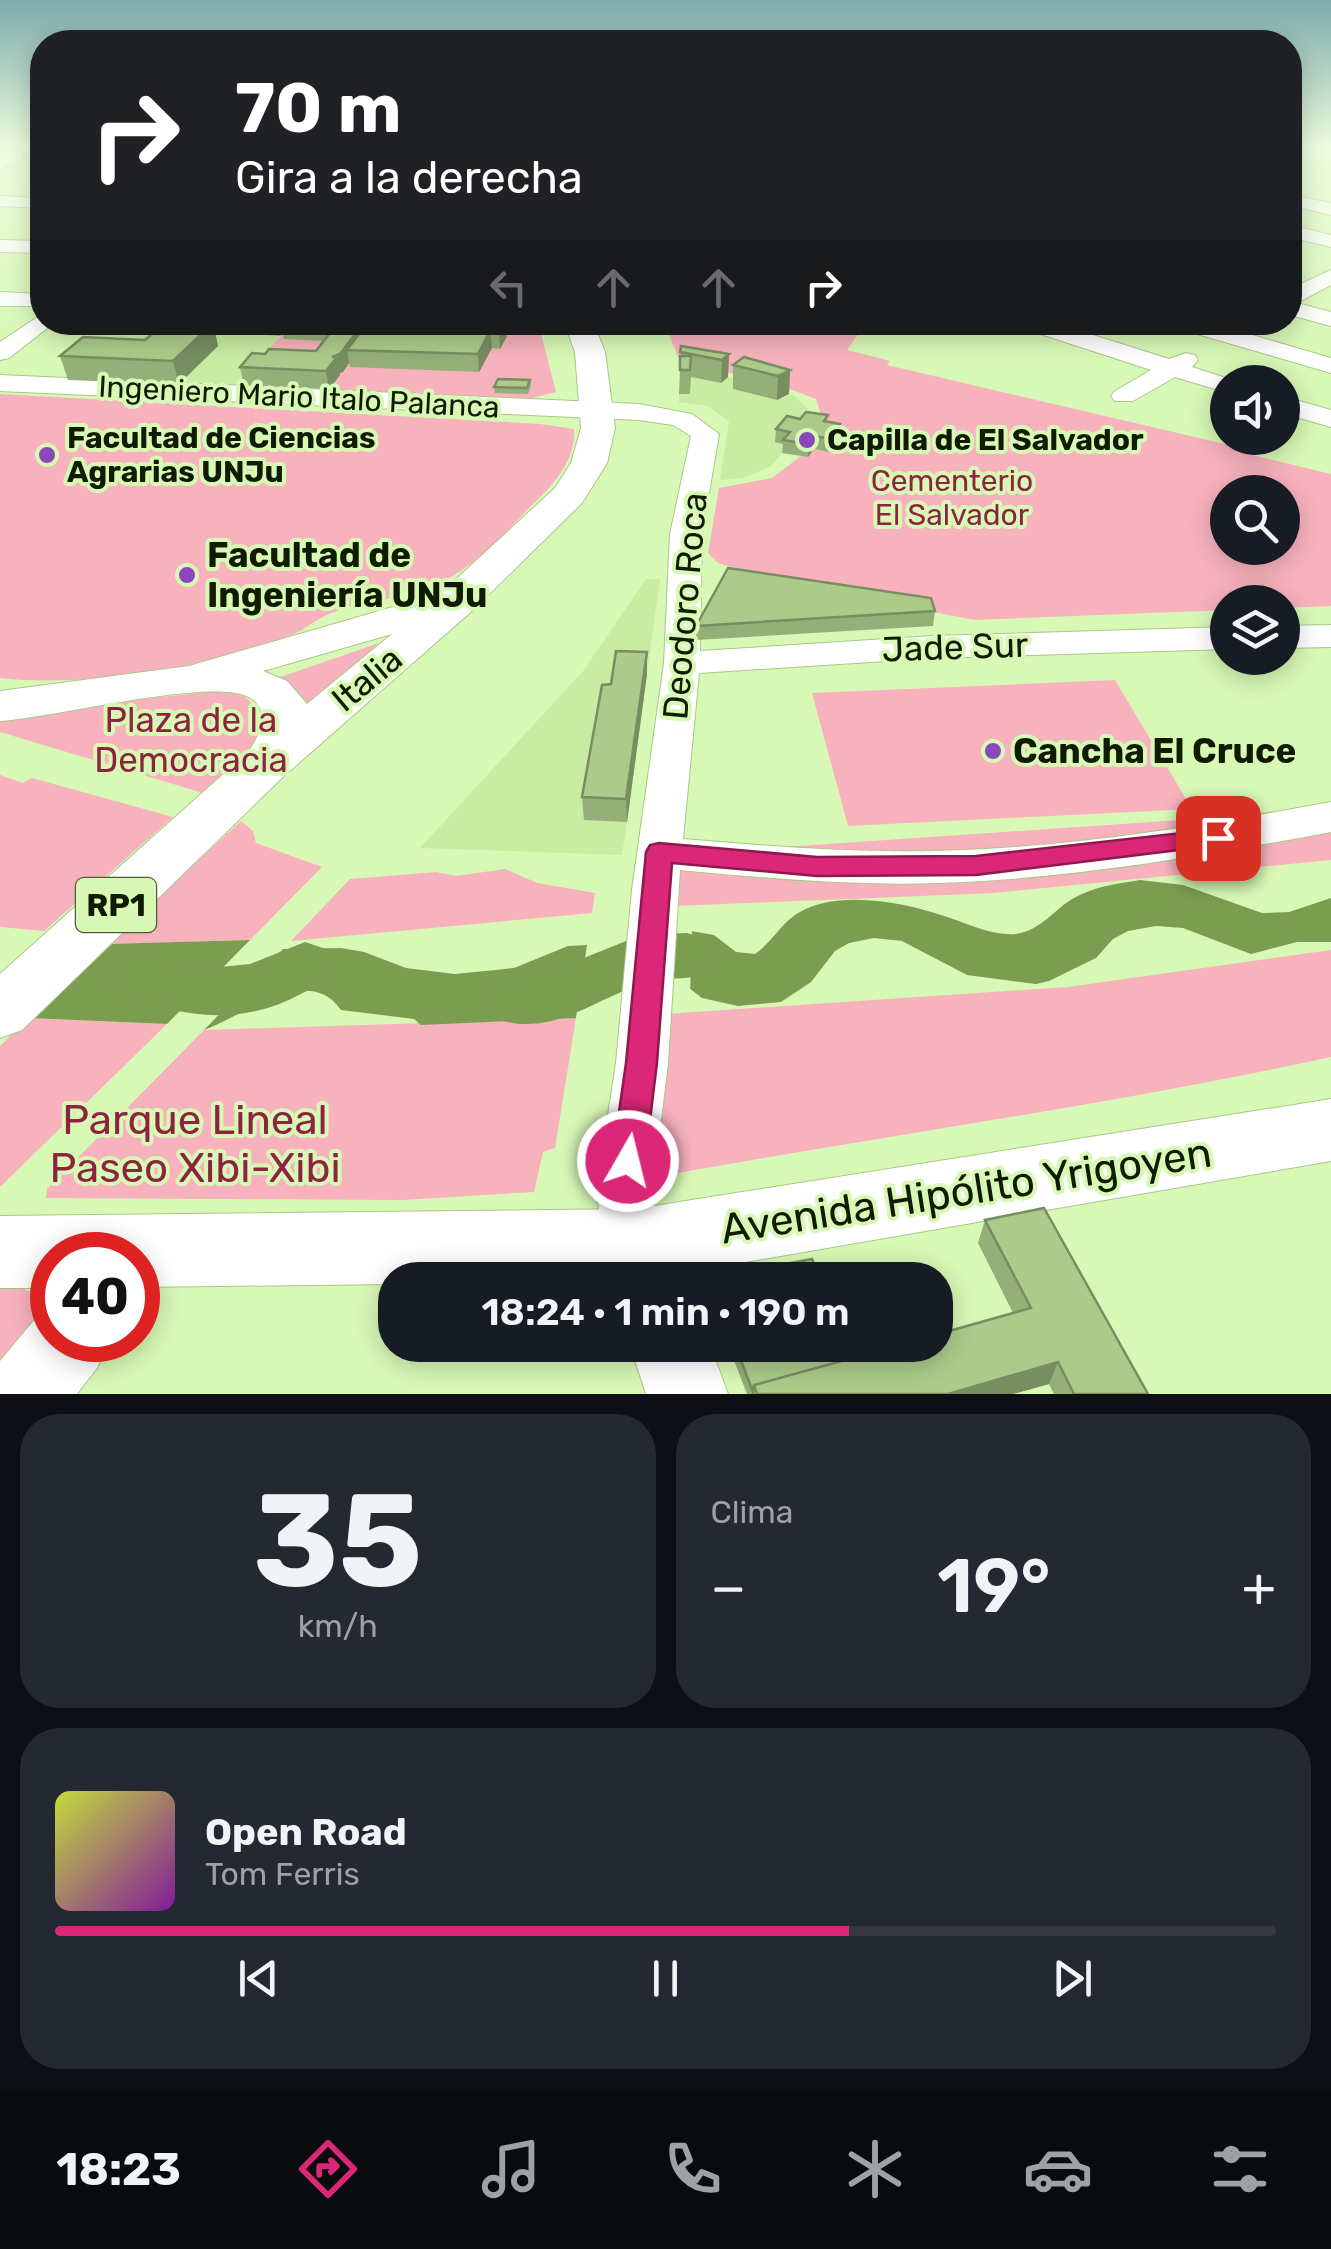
<!DOCTYPE html>
<html lang="es">
<meta charset="utf-8">
<style>
body{margin:0;font-family:Rubik,sans-serif;background:#242831;color:#f1f3f6;height:100vh;display:flex;flex-direction:column;font-size:38px;white-space:nowrap}
*{box-sizing:border-box;margin:0}
p{font-size:32px;color:#9ea1a6}
.icon{flex:none;width:55px;height:55px;fill:none;stroke:currentColor;stroke-width:2;stroke-linecap:round;stroke-linejoin:round}
.map{position:relative;height:1394px;overflow:hidden}
.details{display:flex;flex-direction:column;gap:20px;padding:20px;background:#0d0f14;flex:1}
.details>*{flex:none}
.guide{position:absolute;left:30px;top:30px;width:1272px;height:305px;border-radius:40px;box-shadow:0 5px 25px #0003;background:#202124;color:#fff;overflow:hidden}
.tools{position:absolute;left:1210px;top:365px;display:grid;gap:20px}
.tools a{display:grid;place-items:center;width:90px;height:90px;border-radius:50%;background:#171b24;box-shadow:0 5px 25px #0003;font-size:50px}
.speed{position:absolute;left:30px;top:1232px;display:flex;gap:20px;font-size:50px;font-weight:700;text-align:center}
.speed>*{display:grid;place-content:center;width:130px;height:130px;border-radius:50%;background:#171b24;box-shadow:0 5px 25px #0003;line-height:1}
.speed .limit{border:15px solid #d22;background:#fff;color:#111}
.pin{position:absolute;display:grid;place-items:center;width:85px;height:85px;color:#fff;margin:-42px;border-radius:20px;box-shadow:0 5px 15px #0006}
.me{position:absolute;width:110px;margin:-55px;rotate:8deg;stroke-linejoin:round;filter:drop-shadow(0 0 8px #0008)}
.turn{display:flex;align-items:center;gap:35px;height:210px;padding:0 40px;font-size:45px}
.turn .icon{width:130px;height:130px;stroke-width:2.5}
.turn b{display:block;font-size:70px;line-height:85px}
.lanes{display:flex;align-items:center;height:95px;padding:0 40px;background:#0003;justify-content:center;gap:50px;direction:ltr}
.lanes .off{opacity:.35}
.big{font-size:75px;font-weight:600;line-height:1.1}
.details .tile{flex:1;display:flex;flex-direction:column;justify-content:center;gap:15px;min-width:0;padding:0 35px;border-radius:40px;background:#242831}
.details .dial{align-items:center;gap:0}
.dial b{font-size:130px;line-height:1}
.song{display:flex;align-items:center;gap:30px}
.cover{width:120px;height:120px;border-radius:15px;background:linear-gradient(135deg,hsl(70 70% 55%),hsl(290 70% 35%))}
.played{height:10px;border-radius:5px;background:linear-gradient(90deg,#db2777 65%,#363941 65%)}
.keys{display:flex;justify-content:space-around;direction:ltr}
.heat{display:flex;justify-content:space-between;align-items:center;font-size:55px;direction:ltr}
.details .tiles{flex:1;display:grid;gap:20px;grid-template-columns:1fr 1fr}
.tile:last-child{grid-column:span 2}
.trip{position:absolute;left:378px;top:1262px;width:575px;height:100px;border-radius:40px;background:#171b24;box-shadow:0 5px 25px #0003;font-weight:600;line-height:100px;text-align:center}
.tabs{display:flex;height:160px;justify-content:space-around;align-items:center;background:#090b0e;color:#9ea1a6}
.tabs .icon{width:70px;height:70px}
.tabs .active{color:#db2777}
.tabs b{font-size:45px;color:#f1f3f6}
.map>svg:first-child{display:block}
</style>
<div class="map">
<svg width="1331" height="1394" viewBox="0 0 1331 1394">
<rect width="100%" height="100%" fill="#d8f8b6"/>
<g fill="#c9eca3">
<path d="M99,328L281,336L234,387L179,384L217,347L175,340L89,336Z"/>
<path d="M680,375L721,383L728,377L743,380L777,399L793,395L810,410L809,416L776,441L789,445L770,467L742,478L720,480L729,421L708,406L679,402V394H690L691,380Z"/>
<path d="M646,579H660L647,674H617L584,819L627,822L622,855L420,848L584,670Z"/>
</g>
<g fill="#f7b2bd" fill-rule="evenodd">
<path d="M423,322L540,330L556,392L525,400L234,387L293,323Z"/>
<path d="M664,323H866L847,350L890,361L887,365L1242,448L1240,452L1331,474V606L1283,608L1282,602H1228L1227,610L975,620L788,584L718,563L708,553L719,488L772,478L801,456L808,457L814,449L833,452L816,399L763,379L681,364ZM1228,492H1282V548H1228Z"/>
<path d="M0,394L540,424L574,429C576,461 553,485 531,506C505,533 477,564 444,581C408,600 363,599 327,615C315,620 305,629 294,634C218,667 81,688 0,678Z"/>
<path d="M379,643L316,703L307,705L275,679Z"/>
<path d="M1115,680L1192,809L848,826L812,693Z"/>
<path d="M230,690C242,694 248,697 255,709C272,743 225,773 203,793L0,732V713Z"/>
<path d="M0,775L23,783L32,778L173,817L44,931L0,927Z"/>
<path d="M1331,805V860L993,893L675,906L680,854L1312,811Z"/>
<path d="M241,821L253,831L256,843L322,867L250,940L106,944Z"/>
<path d="M505,869L537,883L595,893L592,913L291,941L350,879L436,872L456,876Z"/>
<path d="M1331,950V1057C1111,1105 888,1135 666,1175L667,1144L653,1139L665,1014L1068,987Z"/>
<path d="M29,1018L167,1024L0,1187V1046Z"/>
<path d="M576,1018L555,1148L543,1152L534,1192L403,1200L46,1198L47,1189L204,1030Z"/>
<path d="M9,1284L35,1293L37,1325L0,1384V1285Z"/>
</g>
<g fill="#7b9d50">
<path d="M1140,880L1183,885L1262,913L1289,912L1331,898V942H1297L1251,954L1183,928L1156,926L1128,931L1113,939L1096,958L1049,981L1036,984L967,975L902,941L874,938L849,943L835,951L811,982L781,1002L738,1006L702,998L689,988L673,928L714,935L736,952L755,954C772,943 781,922 800,912C841,889 907,903 950,918C971,925 993,936 1016,934C1042,930 1054,909 1074,898C1095,886 1117,884 1140,880Z"/>
<path d="M250,940L167,1024L29,1018L106,944Z"/>
<path d="M587,945L576,1018L421,1025L414,1019L341,1010C309,963 245,1015 204,1030L283,949L341,948L364,952L406,968L455,974L514,968L568,946Z"/>
</g>
<path fill="#d8f8b6" d="M673,923L692,926L690,995L666,978Z"/>
<g fill="none" stroke-linecap="round" stroke-linejoin="round">
<g fill="#7b9d50" fill-rule="evenodd">
<path d="M687,933L708,940L717,957L708,974C688,980 666,977 646,983C594,998 554,1038 496,1019L487,1001L496,983L554,970L641,935Z"/>
<path d="M305,942L326,949L335,966C326,983 317,985 301,994C240,1027 179,1018 118,991L109,974L118,957L140,950L187,965L220,967L250,964Z"/>
</g>
<g stroke="#a9c887" stroke-width="2">
<g id="minor">
<path d="M21,148H41L0,169V158Z"/>
<path d="M1290,195L1331,203V215L1290,205Z"/>
<path d="M0,196L42,198V208L0,206Z"/>
<path d="M1290,225L1331,235V247L1290,237Z"/>
<path d="M0,240L42,241V253L0,252Z"/>
<path d="M1331,270V285L1297,303L1331,312V326L1290,315V289Z"/>
<path d="M0,292L42,294V306H0Z"/>
<path d="M42,314V322H52L50,326L9,358L0,360V342Z"/>
<path d="M1016,322H1052L1169,359L1186,353L1195,355L1198,360L1192,367L1238,382H1228V393L1175,377L1133,401H1115L1111,396L1115,391L1151,370L1019,327Z"/>
<path d="M1170,322H1208L1331,358V373L1173,327Z"/>
<path d="M0,375L639,404L692,414L719,434L702,534L700,651L933,636L1228,627V649L933,658L699,673L683,839C767,846 851,853 935,851C1068,848 1201,826 1331,802V832C1202,856 1070,879 938,883C852,886 765,878 680,870L668,1063L652,1193L664,1245L656,1265L635,1273L614,1265L606,1245L596,1193L616,1063L632,890L664,663L670,534L691,436L673,425L639,420L0,391Z"/>
<path d="M1282,396L1331,410V427L1282,413Z"/>
<path d="M1331,625V647L1282,648V626Z"/>
</g>
</g>
<g stroke="#a9c887" stroke-width="2">
<g id="major">
<path d="M564,322H593L605,352L615,428L607,463L582,503L473,610L284,776L22,1030L0,1038V974L248,752C261,734 274,706 244,695C200,680 56,717 0,721V691L189,666L441,593L555,488L571,463L581,428L575,352ZM392,634L307,704L287,681L263,671Z"/>
<path d="M1331,1099V1161L641,1280H395V1284L138,1287V1255H52V1288H0V1216L635,1209Z"/>
<path d="M52,1307V1340H109L97,1368L77,1394H0V1361L41,1312Z"/>
<path d="M630,1345H710L728,1394H646Z"/>
</g>
</g>
<use href="#minor" fill="#fff" fill-rule="evenodd"/>
<use href="#major" fill="#fff" fill-rule="evenodd"/>
</g>
<g fill="#94af77">
<path d="M0,148H23L16,152L0,151Z"/>
<path d="M42,148V161L23,160L21,151Z"/>
<path d="M145,322H506L507,336L500,349L492,348L479,372L350,367L349,363L343,372L340,373V375L329,389L244,385L240,367L265,354L316,351L324,341L284,339L283,334L281,336L215,332L218,346L179,384L68,380L60,356L145,340L157,330L146,329Z"/>
<path d="M681,346L729,354L728,377L721,383L691,377L690,394H679Z"/>
<path d="M733,365L790,370L789,394L777,400L733,389Z"/>
<path d="M530,380L531,386L528,394L495,393L494,387Z"/>
<path d="M827,422L839,437L834,453L814,449L808,457L782,453L783,444L775,442L776,429Z"/>
<path d="M935,611L933,626L696,640V626Z"/>
<path d="M647,674L627,822L584,820L582,797L611,684Z"/>
<path d="M985,1220L1148,1394H1054L1049,1384L1013,1394H747L728,1345H848L853,1358L1013,1313L978,1243Z"/>
</g>
<g fill="#788e61">
<path d="M504,322H506L507,336L500,349L499,331Z"/>
<path d="M213,323L218,346L179,384L173,361Z"/>
<path d="M361,326L364,343L347,350L349,363L343,372L340,373V375L329,389L326,371L332,357Z"/>
<path d="M490,331L492,348L479,372L478,354Z"/>
<path d="M729,354L728,377L721,383L722,360Z"/>
<path d="M790,370L789,394L777,400L778,376Z"/>
<path d="M840,424L839,437L834,453L835,440Z"/>
<path d="M815,436L814,449L808,457L809,444Z"/>
<path d="M647,652V674L627,822L626,799Z"/>
<path d="M1058,1362L1049,1384L1013,1394H948Z"/>
</g>
<g fill="#accb8a" stroke="#788e61" stroke-width="2.5">
<path d="M28,148H42V152L21,151Z"/>
<path d="M166,322L213,323L173,361L60,356L83,337L145,340Z"/>
<path d="M291,322H504L499,331H490L478,354L347,350L365,326H361L340,354L332,357H337L326,371L240,367L252,353L265,354L269,349L316,351L337,324Z"/>
<path d="M681,346L729,354L722,360L680,352Z"/>
<path d="M680,356H691L690,370H680Z"/>
<path d="M744,357L790,370L778,376L733,365Z"/>
<path d="M498,379L530,380L527,388L494,387Z"/>
<path d="M806,412L828,415L824,421L840,424L835,440L815,436L809,444L783,440L790,432L776,429L787,416L800,419Z"/>
<path d="M728,568L931,598L935,611L696,626Z"/>
<path d="M616,651L647,652L626,799L582,797L602,685L611,684Z"/>
<path d="M1044,1208L1148,1394H1074L1058,1362L948,1394H757L754,1385L898,1345H935V1335L1031,1308L985,1220Z"/>
<path d="M812,1259L821,1280H729L733,1274Z"/>
<path d="M735,1345H848L853,1358L754,1385L753,1392Z"/>
</g>
<linearGradient id="sky" x2="0" y2="1"><stop stop-color="#7cabab"/><stop offset="0.43" stop-color="#edfcde"/><stop offset="1" stop-color="#edfcde" stop-opacity="0"/></linearGradient>
<rect width="1331" height="343" fill="url(#sky)"/>
<path fill="#db2777" stroke="#8e194d" stroke-width="2.5" d="M1218,829L1227,831L1231,838L1227,844L976,875L817,876L672,863L657,1063L645,1161L640,1172L628,1176L617,1172L612,1161L626,1063L646,852L650,845L659,843L817,857L976,856Z"/>
<g fill="#8b46ba" stroke="#d8f8b6" stroke-width="4">
<circle cx="807" cy="440" r="10"/>
<circle cx="47" cy="455" r="10"/>
<circle cx="187" cy="575" r="10"/>
<circle cx="993" cy="751" r="10"/>
</g>
<g text-anchor="middle" stroke-width="8" stroke-linejoin="round" paint-order="stroke">
<g font-size="30" fill="#111b03" stroke="#d8f8b6">
<text transform="translate(299 397) rotate(3)" y="10">Ingeniero Mario Italo Palanca</text>
</g>
<g font-size="30" font-weight="bold" fill="#111b03" stroke="#d8f8b6" text-anchor="start">
<text x="67" y="448">Facultad de Ciencias<tspan x="67" dy="34">Agrarias UNJu</tspan></text>
<text x="827" y="450">Capilla de El Salvador</text>
</g>
<g font-size="30" fill="#8d2241" stroke="#d8f8b6">
<text x="952" y="491">Cementerio<tspan x="952" dy="34">El Salvador</tspan></text>
</g>
<rect fill="#d8f8b6" stroke="#4d5d39" stroke-width="2.5" x="76" y="878" width="80" height="54" rx="8"/>
<g font-size="32" font-weight="bold" fill="#111b03">
<text x="116" y="916">RP1</text>
</g>
<g font-size="35" font-weight="bold" fill="#111b03" stroke="#d8f8b6" text-anchor="start">
<text x="207" y="567">Facultad de<tspan x="207" dy="40">Ingeniería UNJu</tspan></text>
<text x="1013" y="763">Cancha El Cruce</text>
</g>
<g font-size="35" fill="#111b03" stroke="#d8f8b6">
<text transform="translate(685 606) rotate(-85)" y="12">Deodoro Roca</text>
<text transform="translate(955 647) rotate(-2)" y="12">Jade Sur</text>
<text transform="translate(367 679) rotate(-40)" y="12">Italia</text>
</g>
<g font-size="35" fill="#8d2241" stroke="#d8f8b6">
<text x="191" y="732">Plaza de la<tspan x="191" dy="40">Democracia</tspan></text>
</g>
<g font-size="42" fill="#8d2241" stroke="#d8f8b6">
<text x="195" y="1134">Parque Lineal<tspan x="195" dy="48">Paseo Xibi-Xibi</tspan></text>
</g>
<g font-size="42" fill="#111b03" stroke="#d8f8b6">
<text transform="translate(966 1190) rotate(-9)" y="15">Avenida Hipólito Yrigoyen</text>
</g>
</g>
</svg>
<div class="tools">
<a><svg class="icon" aria-label="sound" viewBox="0 0 24 24"><path d="M4 9h4l5-4v14l-5-4H4zM17 9q2 3 0 6"/></svg></a>
<a><svg class="icon" aria-label="search" viewBox="0 0 24 24"><circle cx="10" cy="10" r="6"/><path d="M15 15l6 6"/></svg></a>
<a><svg class="icon" aria-label="layers" viewBox="0 0 24 24"><path d="M12 4l9 5-9 5-9-5zM3 14l9 5 9-5"/></svg></a>
</div>
<div class="speed"><div class="limit">40</div></div>
<div class="pin" style="left:1218px;top:838px;background:#d93025"><svg class="icon" aria-label="arrive" viewBox="0 0 24 24"><path d="M6 21V4h12l-3 4 3 4H6"/></svg></div>
<svg class="me" style="left:628px;top:1161px" viewBox="-20 -20 40 40"><circle r="17" fill="#db2777" stroke="#fff" stroke-width="3"/><path d="M0-11L8 9 0 5-8 9z" fill="#fff"/></svg>
<div class="trip">18:24 · 1 min · 190 m</div>
<div class="guide">
<div class="turn"><svg class="icon" aria-label="right" viewBox="0 0 24 24"><path d="M7 20v-9h11M14 6l5 5-5 5"/></svg><div><b>70 m</b>Gira a la derecha</div></div>
<div class="lanes"><svg class="icon off" aria-label="left" viewBox="0 0 24 24"><path d="M17 20v-9H6M10 6l-5 5 5 5"/></svg><svg class="icon off" aria-label="ahead" viewBox="0 0 24 24"><path d="M12 20V5M6 11l6-6 6 6"/></svg><svg class="icon off" aria-label="ahead" viewBox="0 0 24 24"><path d="M12 20V5M6 11l6-6 6 6"/></svg><svg class="icon" aria-label="right" viewBox="0 0 24 24"><path d="M7 20v-9h11M14 6l5 5-5 5"/></svg></div>
</div>
</div>
<section class="details">
<div class="tiles">
<div class="tile dial"><b>35</b><p>km/h</p></div>
<div class="tile"><p>Clima</p>
<div class="heat"><a>−</a><b class="big">19°</b><a>+</a></div>
</div>
<div class="tile">
<div class="song"><i class="cover"></i><div><b>Open Road</b><p>Tom Ferris</p></div></div>
<div class="played"></div>
<div class="keys"><svg class="icon" aria-label="previous" viewBox="0 0 24 24"><path d="M18 5L8 12l10 7zM5 5v14"/></svg><svg class="icon" aria-label="pause" viewBox="0 0 24 24"><path d="M8 5v14M16 5v14"/></svg><svg class="icon" aria-label="next" viewBox="0 0 24 24"><path d="M6 5l10 7-10 7zM19 5v14"/></svg></div>
</div>
</div>
</section>
<nav class="tabs">
<b>18:23</b>
<svg class="icon active" aria-label="directions" viewBox="0 0 24 24"><path d="M12 3l9 9-9 9-9-9zM9 14v-3h6M13 9l2 2-2 2"/></svg>
<svg class="icon" aria-label="music" viewBox="0 0 24 24"><path d="M9 18V5l10-2v13"/><circle cx="6" cy="18" r="3"/><circle cx="16" cy="16" r="3"/></svg>
<svg class="icon" aria-label="phone" viewBox="0 0 24 24"><path d="M5 4h4l2 5-3 2q2 4 5 5l2-3 5 2v4C11 20 4 13 5 4z"/></svg>
<svg class="icon" aria-label="climate" viewBox="0 0 24 24"><path d="M12 3v18M4 7l16 10M4 17L20 7"/></svg>
<svg class="icon" aria-label="car" viewBox="0 0 24 24"><path d="M5 17H2v-5l4-1 3-4h7l3 4 3 1v5h-3M9 17h6M6 11h13"/><circle cx="7" cy="17" r="2"/><circle cx="17" cy="17" r="2"/></svg>
<svg class="icon" aria-label="filters" viewBox="0 0 24 24"><path d="M4 7h16M4 17h16"/><circle cx="9" cy="7" r="2"/><circle cx="15" cy="17" r="2"/></svg>
</nav>
